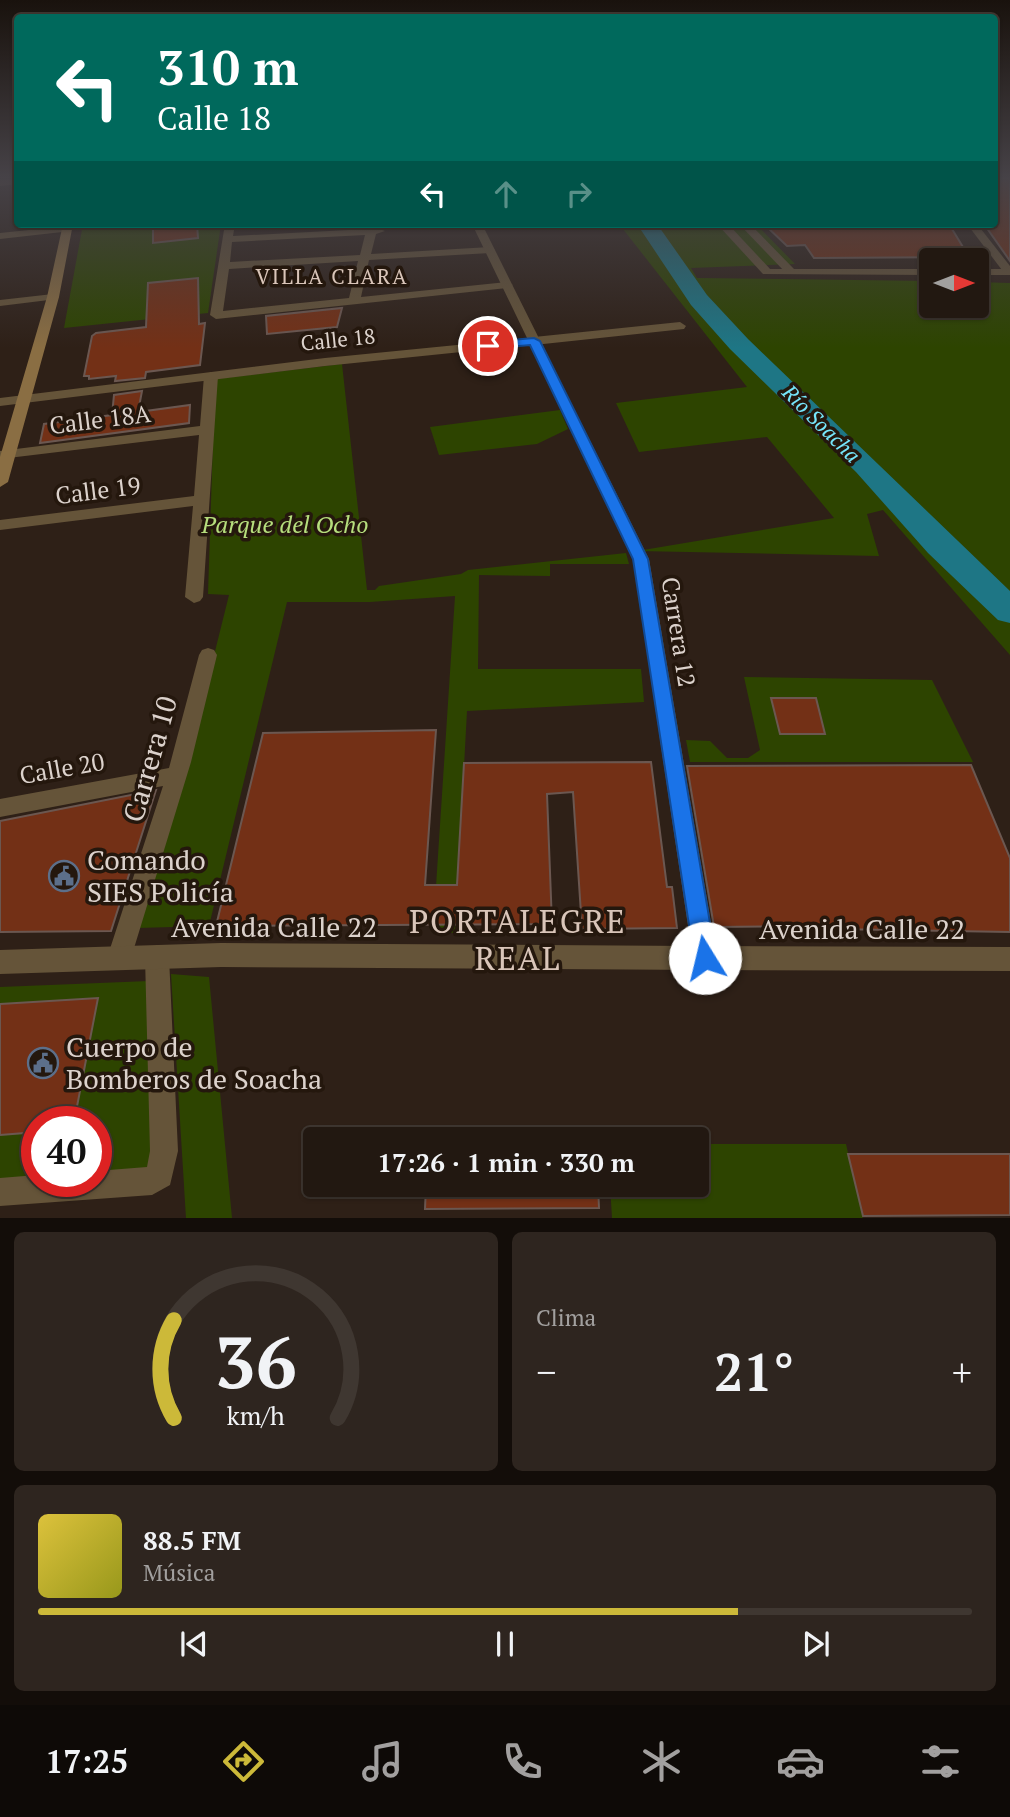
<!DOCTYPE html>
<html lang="es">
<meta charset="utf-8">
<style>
body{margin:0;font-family:"PT Serif",serif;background:#2e251f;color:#f1f3f6;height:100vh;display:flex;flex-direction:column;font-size:26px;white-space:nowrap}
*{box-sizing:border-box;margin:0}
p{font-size:23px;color:#a2a09f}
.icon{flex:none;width:38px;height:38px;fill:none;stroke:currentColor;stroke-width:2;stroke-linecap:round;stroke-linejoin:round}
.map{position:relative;height:1218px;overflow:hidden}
.drawer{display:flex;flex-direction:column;gap:14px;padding:14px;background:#130d09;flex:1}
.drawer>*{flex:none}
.top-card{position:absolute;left:14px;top:14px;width:984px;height:214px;border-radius:7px;box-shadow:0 2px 5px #0004,0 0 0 2px #3f3731;background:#00695c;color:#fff;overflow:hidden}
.needle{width:46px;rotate:90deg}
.controls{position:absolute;left:919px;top:248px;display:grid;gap:14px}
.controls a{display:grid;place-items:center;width:70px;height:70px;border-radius:7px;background:#221811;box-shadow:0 2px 5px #0004,0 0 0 2px #3f3731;font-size:35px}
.speed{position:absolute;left:21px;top:1106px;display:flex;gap:14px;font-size:35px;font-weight:700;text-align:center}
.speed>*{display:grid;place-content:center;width:91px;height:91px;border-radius:50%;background:#221811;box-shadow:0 2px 5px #0004,0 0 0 2px #3f3731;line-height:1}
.speed .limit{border:10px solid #d22;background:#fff;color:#111}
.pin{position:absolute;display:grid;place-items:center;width:60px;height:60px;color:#fff;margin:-30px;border:4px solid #fff;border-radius:50%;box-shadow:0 2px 7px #0007}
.me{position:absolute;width:77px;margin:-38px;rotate:351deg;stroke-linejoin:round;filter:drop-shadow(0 0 5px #0008)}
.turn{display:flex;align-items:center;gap:24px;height:147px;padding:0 28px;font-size:32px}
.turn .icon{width:91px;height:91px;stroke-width:2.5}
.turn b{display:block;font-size:49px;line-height:60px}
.lanes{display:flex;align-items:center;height:66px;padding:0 28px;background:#0003;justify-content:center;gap:35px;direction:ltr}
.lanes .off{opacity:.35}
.big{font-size:52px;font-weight:700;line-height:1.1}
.drawer .widget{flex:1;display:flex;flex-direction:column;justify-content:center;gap:10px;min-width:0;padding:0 24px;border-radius:10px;background:#2e251f}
.drawer .dial{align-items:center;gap:0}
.dial svg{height:182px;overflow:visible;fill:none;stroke:#3f3731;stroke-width:7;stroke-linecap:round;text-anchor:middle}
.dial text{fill:#f1f3f6;stroke:none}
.song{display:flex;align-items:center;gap:21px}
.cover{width:84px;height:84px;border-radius:10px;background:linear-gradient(135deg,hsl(50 70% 55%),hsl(60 70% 35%))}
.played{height:7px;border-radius:4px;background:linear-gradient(90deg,#ccb939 75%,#3f3731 75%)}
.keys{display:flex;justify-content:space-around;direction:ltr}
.heat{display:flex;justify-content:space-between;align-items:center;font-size:38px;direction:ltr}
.drawer .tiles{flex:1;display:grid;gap:14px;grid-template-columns:1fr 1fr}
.widget:last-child{grid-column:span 2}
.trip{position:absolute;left:303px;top:1127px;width:406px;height:70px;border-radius:7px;background:#221811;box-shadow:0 2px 5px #0004,0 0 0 2px #3f3731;font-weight:700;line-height:70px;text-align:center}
.tabs{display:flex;height:112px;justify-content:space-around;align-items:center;background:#0e0a07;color:#a2a09f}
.tabs .icon{width:49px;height:49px}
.tabs .active{color:#ccb939}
.tabs b{font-size:32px;color:#f1f3f6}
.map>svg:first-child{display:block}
</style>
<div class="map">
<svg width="1010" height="1219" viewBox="0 0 1010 1219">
<rect width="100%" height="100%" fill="#2e2017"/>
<g fill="#2d4400">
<path d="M83,224H221L208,313L64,328Z"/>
<path d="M619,224H756L795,264L691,268L697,278L931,281V306H976L977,282L1010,283V655L883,510L867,514L879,556L637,551L834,518L767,437L639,452L616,403L747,387Z"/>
<path d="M342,364L367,590H375L379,586L461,574L468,570L626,553L629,564H550V576L479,575L478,669H641L644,702L467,711L455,933L433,932L455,596L370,602H287L209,926L137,928L184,776L229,595L208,594L215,379Z"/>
<path d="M560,410L568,429L537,444L439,455L430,427Z"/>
<path d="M744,677L932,680L973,762H690L686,740L710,741L727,758H748L760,750Z"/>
<path d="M171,974L209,977L232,1218H186Z"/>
<path d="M149,981L156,1177L96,1180V1122H37V1181L0,1185V987Z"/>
<path d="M697,1144H846L863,1218H612L610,1185H696Z"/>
</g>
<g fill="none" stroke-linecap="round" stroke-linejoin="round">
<path fill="#1e7685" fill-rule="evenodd" d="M637,224H657L707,295L748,339L1010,591V623L998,620L928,553L856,472L730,349L691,305Z"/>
</g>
<g fill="#733016" stroke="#6b5750" stroke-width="2">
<path d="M994,178H1010V261L984,224H994Z"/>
<path d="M153,224H197L198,238L153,243Z"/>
<path d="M764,224H949L969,257L814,258L805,245L787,246Z"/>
<path d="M198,278L199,324L205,323L200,365L146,372L145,378L115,381L116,376L89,379V376H84L92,336L96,333L146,327L148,283Z"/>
<path d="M342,308L337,327L267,334L266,316Z"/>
<path d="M142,391L138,412L190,405L189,423L40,443L44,424L112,415L114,395Z"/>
<path d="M771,698H816L825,734H780Z"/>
<path d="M436,730L425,885H457L464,763L651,762L667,887H672L677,928L582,929L573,792L547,794L552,924L216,926L263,733Z"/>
<path d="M971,765L1010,858V932L833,929L832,926L714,927L687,766Z"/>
<path d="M156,790L111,931L0,932V821Z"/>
<path d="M98,998L74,1122H37V1132L0,1135V1004Z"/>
<path d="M848,1154H1010V1215L863,1216Z"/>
<path d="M426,1185H598L599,1208L425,1209Z"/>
</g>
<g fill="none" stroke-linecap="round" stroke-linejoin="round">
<g fill="#655439" fill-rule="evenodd">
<path d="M225,224H235L233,236L367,229L368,224H378L377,228L385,231L376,234L371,254L490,247L495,250L490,253L369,260L361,297L507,282L513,285L507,288L216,319L210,315ZM365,235L360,255L230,262L232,242ZM358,261L349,298L223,311L229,269Z"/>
<path d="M717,224H728L771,270V274H763Z"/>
<path d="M739,224H750L794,269V273H786Z"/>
<path d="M967,224H977L1010,266V275L1005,274Z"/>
<path d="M67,226L72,229L71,231L0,239V233Z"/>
<path d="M53,294L59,297L57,299L0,306V300Z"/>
<path d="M680,322L686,326L684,329L534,345L528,341L534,337Z"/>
<path d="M211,372L218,376L203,597L200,601L194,603L185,597L193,506L0,530V520L194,496L199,435L0,459V451L200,426L204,376Z"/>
<path d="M208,648L214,650L217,655L191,762L131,958L128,966L119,970L110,966L107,958L163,786L0,817V799L169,768L199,655L202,650Z"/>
<path d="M157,945L166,949L169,957L178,1151L170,1185L152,1195L0,1206V1178L37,1175V1181H96V1171L147,1167L150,1151L145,957L148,949Z"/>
<path d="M705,946L1010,947V971L705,970L696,966L693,958L696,950Z"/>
</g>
<g fill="#655439" fill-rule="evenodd">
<path d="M18,178V184L0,186V180Z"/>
<path d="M472,224H482L649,559L717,958L714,966L705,970L221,967L0,974V950L221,943L691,946L633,559L530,345L325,366L0,406V398L325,358L527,338Z"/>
<path d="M767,269H931V275L763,274V270Z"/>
<rect x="976" y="269" width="34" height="6"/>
</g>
<path fill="#8a6e43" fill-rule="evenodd" d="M63,224H73L59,297L8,482L0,487V457L47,297Z"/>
</g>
<linearGradient id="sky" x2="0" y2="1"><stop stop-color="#19120d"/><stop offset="0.51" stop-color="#464247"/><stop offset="1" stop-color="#464247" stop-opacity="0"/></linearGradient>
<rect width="1010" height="348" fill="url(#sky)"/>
<path fill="#1a73e8" stroke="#114b97" stroke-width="2" d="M534,338L540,341L648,559L716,958L712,965L705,968L697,965L694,958L633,559L530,345L488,349L483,346L488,342Z"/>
<defs>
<g id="civic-ring" transform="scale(1.575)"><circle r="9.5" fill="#24170d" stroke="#5c6f8a" stroke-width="1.5"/><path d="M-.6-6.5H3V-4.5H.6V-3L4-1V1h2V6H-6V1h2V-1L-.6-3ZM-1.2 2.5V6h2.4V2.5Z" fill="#5c6f8a"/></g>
</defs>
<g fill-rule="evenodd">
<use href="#civic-ring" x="64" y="876"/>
<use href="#civic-ring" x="43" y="1063"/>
</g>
<g text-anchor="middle" stroke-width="7" stroke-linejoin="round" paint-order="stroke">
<g font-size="21" letter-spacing="2" fill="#d9c5b9" stroke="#24170d">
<text x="332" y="284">VILLA CLARA</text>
</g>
<g font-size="21" fill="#dcd2cc" stroke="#24170d">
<text transform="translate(338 340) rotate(-6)" y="7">Calle 18</text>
</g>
<g font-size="21" font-style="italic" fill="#76e6fb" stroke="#24170d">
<text transform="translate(821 424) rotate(45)" y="7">Río Soacha</text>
</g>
<g font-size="24" fill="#dcd2cc" stroke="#24170d">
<text transform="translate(100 420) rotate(-7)" y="8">Calle 18A</text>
<text transform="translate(98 491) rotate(-7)" y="8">Calle 19</text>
<text transform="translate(678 632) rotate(81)" y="8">Carrera 12</text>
<text transform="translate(62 769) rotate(-10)" y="8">Calle 20</text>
</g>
<g font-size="24" font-style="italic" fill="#b6de7d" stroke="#24170d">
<text x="285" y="533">Parque del Ocho</text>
</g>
<g font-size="28" fill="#dcd2cc" stroke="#24170d">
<text transform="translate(150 759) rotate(-74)" y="10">Carrera 10</text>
<text x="274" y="937">Avenida Calle 22</text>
<text x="862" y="939">Avenida Calle 22</text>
</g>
<g font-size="28" fill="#dcd2cc" stroke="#24170d" text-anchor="start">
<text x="87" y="870">Comando<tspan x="87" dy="32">SIES Policía</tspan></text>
<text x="66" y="1057">Cuerpo de<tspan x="66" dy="32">Bomberos de Soacha</tspan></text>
</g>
<g font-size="32" letter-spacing="2" fill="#d9c5b9" stroke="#24170d">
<text x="518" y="933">PORTALEGRE<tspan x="518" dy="37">REAL</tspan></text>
</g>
</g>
</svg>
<div class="controls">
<a><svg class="needle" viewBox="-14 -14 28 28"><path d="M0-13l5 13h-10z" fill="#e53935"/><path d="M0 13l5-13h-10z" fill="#a2a09f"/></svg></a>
</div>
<div class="speed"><div class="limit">40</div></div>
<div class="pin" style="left:488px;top:346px;background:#d93025"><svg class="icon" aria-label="arrive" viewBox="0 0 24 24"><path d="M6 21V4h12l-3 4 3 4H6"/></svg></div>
<svg class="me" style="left:705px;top:958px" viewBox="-20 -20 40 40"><circle r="19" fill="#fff"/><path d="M0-13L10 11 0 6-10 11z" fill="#1a73e8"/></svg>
<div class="trip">17:26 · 1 min · 330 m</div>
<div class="top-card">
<div class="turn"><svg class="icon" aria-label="left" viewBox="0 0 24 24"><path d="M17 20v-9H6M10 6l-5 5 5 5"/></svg><div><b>310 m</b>Calle 18</div></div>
<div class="lanes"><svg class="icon" aria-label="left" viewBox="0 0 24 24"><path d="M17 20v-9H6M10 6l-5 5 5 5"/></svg><svg class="icon off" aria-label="ahead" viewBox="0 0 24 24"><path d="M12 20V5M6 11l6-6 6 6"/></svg><svg class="icon off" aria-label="right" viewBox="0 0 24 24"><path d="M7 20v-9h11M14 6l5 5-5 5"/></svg></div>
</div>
</div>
<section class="drawer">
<div class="tiles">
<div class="widget dial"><svg viewBox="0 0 100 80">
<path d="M14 69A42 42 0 1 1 86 69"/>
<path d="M14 69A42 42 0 0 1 14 26" stroke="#ccb939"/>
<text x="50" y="56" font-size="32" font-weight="700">36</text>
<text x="50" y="72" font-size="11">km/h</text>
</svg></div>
<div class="widget"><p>Clima</p>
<div class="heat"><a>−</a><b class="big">21°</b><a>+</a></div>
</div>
<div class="widget">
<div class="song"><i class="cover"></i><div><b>88.5 FM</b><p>Música</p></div></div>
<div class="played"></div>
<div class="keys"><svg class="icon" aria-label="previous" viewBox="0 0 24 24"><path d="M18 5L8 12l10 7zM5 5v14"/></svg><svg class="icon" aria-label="pause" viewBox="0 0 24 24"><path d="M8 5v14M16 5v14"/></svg><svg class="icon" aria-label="next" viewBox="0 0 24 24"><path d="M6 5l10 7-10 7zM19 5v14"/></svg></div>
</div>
</div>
</section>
<nav class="tabs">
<b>17:25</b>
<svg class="icon active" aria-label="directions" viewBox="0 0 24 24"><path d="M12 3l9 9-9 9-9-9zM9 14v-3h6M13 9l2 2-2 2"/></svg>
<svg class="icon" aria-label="music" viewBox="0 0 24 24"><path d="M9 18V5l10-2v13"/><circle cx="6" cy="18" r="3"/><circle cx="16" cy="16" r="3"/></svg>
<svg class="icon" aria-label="phone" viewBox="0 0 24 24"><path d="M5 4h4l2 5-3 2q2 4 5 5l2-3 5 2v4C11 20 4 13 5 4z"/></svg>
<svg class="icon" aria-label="climate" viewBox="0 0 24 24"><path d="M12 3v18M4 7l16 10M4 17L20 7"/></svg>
<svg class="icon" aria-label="car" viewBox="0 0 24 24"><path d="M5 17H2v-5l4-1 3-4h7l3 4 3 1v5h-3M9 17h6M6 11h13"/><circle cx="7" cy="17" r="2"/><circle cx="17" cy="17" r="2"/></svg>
<svg class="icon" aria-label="filters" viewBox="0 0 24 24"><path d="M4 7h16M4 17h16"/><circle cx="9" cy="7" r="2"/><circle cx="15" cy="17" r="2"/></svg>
</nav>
